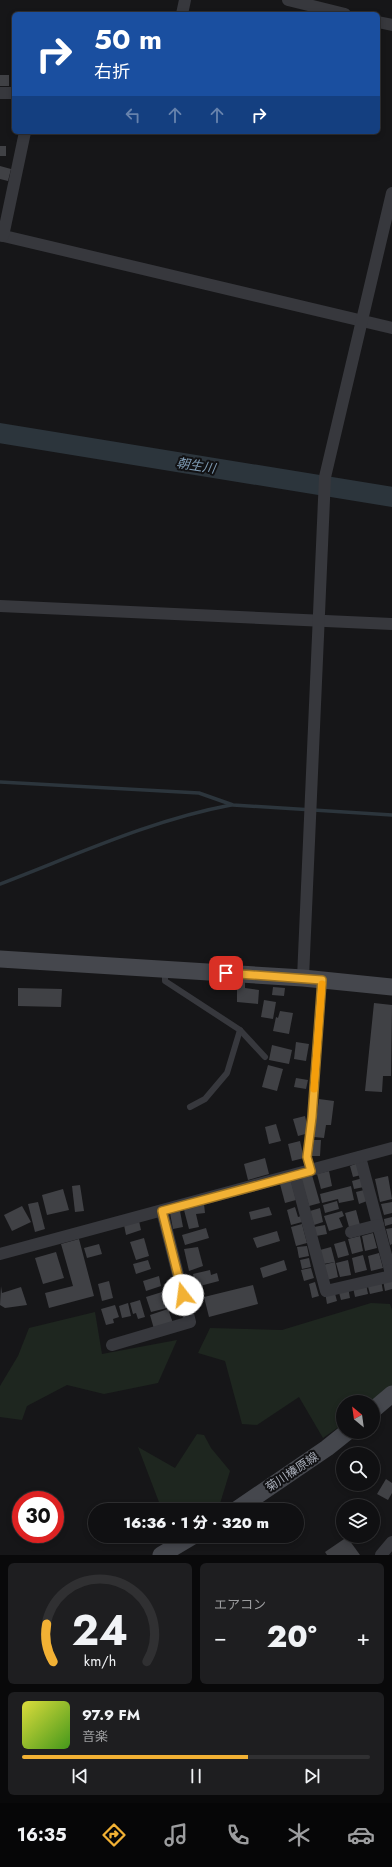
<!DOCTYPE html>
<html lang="ja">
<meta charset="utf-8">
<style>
body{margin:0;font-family:Jost,"Noto Sans JP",sans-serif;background:#1e1e20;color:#f1f3f6;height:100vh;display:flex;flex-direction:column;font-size:15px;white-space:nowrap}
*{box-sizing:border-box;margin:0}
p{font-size:13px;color:#9c9d9f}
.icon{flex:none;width:22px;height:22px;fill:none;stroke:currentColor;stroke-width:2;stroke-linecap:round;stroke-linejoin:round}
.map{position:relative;height:1555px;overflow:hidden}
.side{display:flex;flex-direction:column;gap:8px;padding:8px;background:#09090a;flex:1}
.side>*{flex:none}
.hud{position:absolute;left:12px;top:12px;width:368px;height:122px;border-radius:6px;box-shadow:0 2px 6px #0003,0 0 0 1px #303032;background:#1a4fa0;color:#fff;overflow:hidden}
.needle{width:26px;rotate:331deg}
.buttons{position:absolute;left:336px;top:1395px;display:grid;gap:8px}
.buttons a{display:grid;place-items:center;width:44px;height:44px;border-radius:50%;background:#101012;box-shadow:0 2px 6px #0003,0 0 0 1px #303032;font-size:20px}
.speed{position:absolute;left:12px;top:1491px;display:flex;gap:8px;font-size:20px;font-weight:700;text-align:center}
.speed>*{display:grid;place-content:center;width:52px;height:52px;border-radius:50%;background:#101012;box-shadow:0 2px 6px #0003,0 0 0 1px #303032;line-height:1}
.speed .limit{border:6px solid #d22;background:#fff;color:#111}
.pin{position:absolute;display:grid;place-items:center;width:34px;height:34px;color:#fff;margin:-17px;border-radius:8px;box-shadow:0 2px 6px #0006}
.me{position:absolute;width:44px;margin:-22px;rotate:345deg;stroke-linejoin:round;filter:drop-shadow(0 0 3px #0008)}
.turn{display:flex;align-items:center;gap:14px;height:84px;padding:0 16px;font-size:18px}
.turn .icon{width:52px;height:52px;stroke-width:2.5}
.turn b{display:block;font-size:28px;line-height:34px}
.lanes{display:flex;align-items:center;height:38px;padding:0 16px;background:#0003;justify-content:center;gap:20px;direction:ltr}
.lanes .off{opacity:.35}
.big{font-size:30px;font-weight:800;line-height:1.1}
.side .tile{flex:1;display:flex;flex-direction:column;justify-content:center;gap:6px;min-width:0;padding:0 14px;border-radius:6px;background:#1e1e20}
.side .dial{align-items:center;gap:0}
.dial svg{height:104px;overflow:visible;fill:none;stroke:#303032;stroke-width:7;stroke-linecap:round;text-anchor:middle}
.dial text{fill:#f1f3f6;stroke:none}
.song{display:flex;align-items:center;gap:12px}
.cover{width:48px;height:48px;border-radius:6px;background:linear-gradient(135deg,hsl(60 70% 55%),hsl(100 70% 35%))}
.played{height:4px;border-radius:2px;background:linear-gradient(90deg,#f2b134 65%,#303032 65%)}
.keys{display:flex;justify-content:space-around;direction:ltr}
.heat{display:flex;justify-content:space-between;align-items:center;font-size:22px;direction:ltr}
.side .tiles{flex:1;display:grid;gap:8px;grid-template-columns:1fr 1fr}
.tile:last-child{grid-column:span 2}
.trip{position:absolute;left:88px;top:1503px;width:216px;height:40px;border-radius:20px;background:#101012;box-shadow:0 2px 6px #0003,0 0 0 1px #303032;font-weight:800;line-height:40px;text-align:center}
.dock{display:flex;height:64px;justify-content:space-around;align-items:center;background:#060607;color:#9c9d9f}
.dock .icon{width:28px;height:28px}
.dock .active{color:#f2b134}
.dock b{font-size:18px;color:#f1f3f6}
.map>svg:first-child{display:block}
</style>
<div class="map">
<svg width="392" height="1555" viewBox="0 0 392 1555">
<rect width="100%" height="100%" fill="#161618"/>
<g fill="#1e261f">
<path d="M371,1303L390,1304L392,1310V1387L373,1402H343V1424L323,1438L299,1397L257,1425L242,1424L225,1361L198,1353L210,1328L282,1330Z"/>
<path d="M95,1312L102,1354L177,1340L158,1383L104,1394L67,1385L27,1406L22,1420L0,1417V1386L18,1356L29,1328Z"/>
<path d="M197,1434L204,1435L211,1448L230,1471L218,1510H162L138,1447L175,1468Z"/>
</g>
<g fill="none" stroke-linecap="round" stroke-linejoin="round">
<g stroke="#2c353c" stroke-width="3.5">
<path d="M0,782L199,793L233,805L392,815"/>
<path d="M0,884C76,855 151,820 231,805"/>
</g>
<path stroke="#2c353c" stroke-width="20" d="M0,433L392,497"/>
</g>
<g fill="#404145">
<rect x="0" y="75" width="9" height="11"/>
<rect x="0" y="146" width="6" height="10"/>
<path d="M0,166L11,169L8,181L0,179Z"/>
<path d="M234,980L245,982V988L259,990L258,1004L237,1002V990H234Z"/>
<path d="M273,987L285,988L284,996L272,995Z"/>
<path d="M18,988L62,989L61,1007L18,1006Z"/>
<path d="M264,1000L276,1002L273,1019L261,1017Z"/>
<path d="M374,1003L392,1005L391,1076H383L382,1092L365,1091Z"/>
<path d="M280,1011L293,1013L289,1034L273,1031L276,1017L278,1018Z"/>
<path d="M296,1042L309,1044L306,1061L294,1059Z"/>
<path d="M272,1045L292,1050L289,1064L269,1060Z"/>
<path d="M268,1065L283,1069L277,1091L262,1087Z"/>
<path d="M296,1078L308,1080L306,1089L294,1087Z"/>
<path d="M319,1099L334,1101L331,1125H326L324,1138L314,1137Z"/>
<path d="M305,1116L309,1133L298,1136L293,1119Z"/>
<path d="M276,1124L281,1141L269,1144L265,1127Z"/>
<path d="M314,1140H321L320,1156H312Z"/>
<path d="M300,1141L304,1158L292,1161L288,1144Z"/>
<path d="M265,1158L269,1174L248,1180L244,1164Z"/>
<path d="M358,1163L361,1175L353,1177L350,1166Z"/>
<path d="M329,1171L332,1186L321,1189L317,1174Z"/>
<path d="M312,1175L320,1203L309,1206L301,1178Z"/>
<path d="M388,1176L392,1199L380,1202L375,1179Z"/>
<path d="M363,1178L364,1187L354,1189L352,1181Z"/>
<path d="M291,1181L296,1200L285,1203L280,1184Z"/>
<path d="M80,1185L84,1211L75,1212L72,1186Z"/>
<path d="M351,1186L354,1200L339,1203L338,1199L322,1203L320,1194Z"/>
<path d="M63,1189L69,1210L47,1215L42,1195Z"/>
<path d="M364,1190L367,1201L359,1204L356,1192Z"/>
<path d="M337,1201L339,1209L325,1213L323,1205Z"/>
<path d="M38,1202L45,1229L35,1232L28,1204Z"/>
<path d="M392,1202V1213L384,1215L381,1204Z"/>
<path d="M204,1204L205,1213L196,1214L199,1227L189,1229L184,1210Z"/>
<path d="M22,1206L31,1222L12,1231L4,1215Z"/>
<path d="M269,1207L272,1215L251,1220L249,1212Z"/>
<path d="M295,1207L298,1217L301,1216L302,1222L291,1225L287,1210Z"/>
<path d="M320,1208L323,1222L314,1225L310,1211Z"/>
<path d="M356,1210L360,1225L349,1227L345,1213Z"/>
<path d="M180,1211L183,1227L173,1229L170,1213Z"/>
<path d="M342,1211L344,1216L339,1218L343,1227L329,1231L324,1216Z"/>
<path d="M392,1217V1224L385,1226L384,1219Z"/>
<path d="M139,1221L141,1230L126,1235L124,1225Z"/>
<path d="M302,1224L307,1243L296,1246L291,1227Z"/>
<path d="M325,1225L327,1234L316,1236L314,1227Z"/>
<path d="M206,1228L209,1238L185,1245L182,1235Z"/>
<path d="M392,1228V1244L390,1245L386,1229Z"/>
<path d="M277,1231L280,1241L257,1248L253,1238Z"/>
<path d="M373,1233L377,1248L365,1251L362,1236Z"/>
<path d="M360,1236L363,1251L352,1254L348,1239Z"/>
<path d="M144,1238L149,1256L136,1260L130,1242Z"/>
<path d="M79,1239L94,1296L49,1308L45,1293L73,1286L61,1244Z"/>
<path d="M345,1241L349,1255L338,1258L334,1244Z"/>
<path d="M99,1244L102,1254L87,1258L84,1248Z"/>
<path d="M307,1246L309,1256L299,1258L297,1247Z"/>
<path d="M198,1247L203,1266L189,1271L184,1249Z"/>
<path d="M331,1247L335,1262L323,1264L320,1250Z"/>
<path d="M56,1252L64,1278L43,1284L35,1258Z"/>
<path d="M379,1253L383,1268L371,1271L368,1256Z"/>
<path d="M363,1255L367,1270L355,1273L352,1258Z"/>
<path d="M309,1258L311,1267L302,1269L300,1260Z"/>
<path d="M148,1260L151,1269L136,1274L133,1264Z"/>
<path d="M284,1260L287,1270L263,1278L260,1268Z"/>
<path d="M348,1260L351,1275L340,1277L336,1263Z"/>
<path d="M335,1262L338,1277L327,1280L323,1265Z"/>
<path d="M311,1268L314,1278L304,1281L301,1270Z"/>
<path d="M210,1270L211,1275L217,1273L219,1281L196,1287L193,1274Z"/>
<path d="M159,1276L161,1286L146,1291L143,1281Z"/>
<path d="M392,1278V1289L385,1291L383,1280Z"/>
<path d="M381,1280L383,1291L370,1294L367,1283Z"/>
<path d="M109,1281L113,1298L102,1301L98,1284Z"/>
<path d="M315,1282L319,1296L312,1298L309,1284Z"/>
<path d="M366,1284L368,1294L355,1297L353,1287Z"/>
<path d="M253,1285L258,1304L209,1317L204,1297Z"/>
<path d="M1,1286L2,1293L21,1287L27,1305L5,1308L0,1305Z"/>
<path d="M348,1287L350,1298L341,1300L338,1289Z"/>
<path d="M334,1290L337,1301L327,1304L325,1292Z"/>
<path d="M162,1292L167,1308L151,1312L146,1297Z"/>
<path d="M140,1300L145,1317L138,1319L136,1313L133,1314L130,1303Z"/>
<path d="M128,1303L131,1316L122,1318L119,1306Z"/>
<path d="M115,1305L119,1317L113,1319L114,1323L106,1325L101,1309Z"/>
<path d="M168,1309L173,1323L154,1329L150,1315Z"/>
<path d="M386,1479L392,1483V1493L388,1500L377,1494Z"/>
<path d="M361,1500L367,1506H355Z"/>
<path d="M347,1537L360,1555H327L325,1552Z"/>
</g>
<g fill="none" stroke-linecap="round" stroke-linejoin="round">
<g stroke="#37383d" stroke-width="6">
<path d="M165,971V981L240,1030L265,1057"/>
<path d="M190,1107L205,1099L227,1073L240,1030"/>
<path d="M311,1171L307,1157L312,1117L322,981"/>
</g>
<g stroke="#37383d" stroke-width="12">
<path d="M288,0L345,14"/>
<path d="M182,14L185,0"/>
<path d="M378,22L392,25"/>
<path d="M0,93H14"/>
<path d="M0,235L392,328"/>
<path d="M3,236L25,132"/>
<path d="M0,606L392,624"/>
<path d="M303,978L325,477L392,193"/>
<path d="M360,1157L390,1270L392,1269"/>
<path d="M295,1175L326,1291L391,1276L390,1270"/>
<path d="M351,1232L378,1225"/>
<path d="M0,1254L392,1148"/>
<path d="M112,1345L190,1322L162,1211"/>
<path d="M381,1555L392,1542"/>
</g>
<g stroke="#45474d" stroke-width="17">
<path d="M0,959L303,978L392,987"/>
<path d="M373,1410L392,1394"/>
<path d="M236,1510L327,1448L347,1432"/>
<path d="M161,1555L193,1536"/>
</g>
</g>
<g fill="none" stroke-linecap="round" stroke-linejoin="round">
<g stroke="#9d7322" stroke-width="10">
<path id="route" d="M183,1295L162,1211L311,1171L307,1157L312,1117L322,980L226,973"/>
</g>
<use href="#route" stroke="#f2b134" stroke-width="7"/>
<path stroke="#f59e0b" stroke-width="7" d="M314,1089L322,984"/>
</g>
<g text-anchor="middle" stroke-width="4" stroke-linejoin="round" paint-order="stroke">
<g font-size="12" fill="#a8adb8" stroke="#111113">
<text transform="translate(292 1472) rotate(-34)" y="4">菊川榛原線</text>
</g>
<g font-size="13" font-style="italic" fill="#7f9bb3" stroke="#111113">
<text transform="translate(196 465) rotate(9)" y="5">朝生川</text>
</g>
</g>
</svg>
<div class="buttons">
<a><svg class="needle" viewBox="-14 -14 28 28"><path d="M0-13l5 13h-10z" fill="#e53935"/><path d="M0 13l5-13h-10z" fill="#9c9d9f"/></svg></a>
<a><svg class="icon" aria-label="search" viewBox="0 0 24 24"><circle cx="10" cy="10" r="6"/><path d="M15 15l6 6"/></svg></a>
<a><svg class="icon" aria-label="layers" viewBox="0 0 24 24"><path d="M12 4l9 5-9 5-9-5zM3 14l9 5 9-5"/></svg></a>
</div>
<div class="speed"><div class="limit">30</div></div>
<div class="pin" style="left:226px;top:973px;background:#d93025"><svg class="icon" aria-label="arrive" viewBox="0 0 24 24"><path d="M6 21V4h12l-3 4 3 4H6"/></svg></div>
<svg class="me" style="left:183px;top:1295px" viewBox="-20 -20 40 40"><circle r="19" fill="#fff"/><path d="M0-13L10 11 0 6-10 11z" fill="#f2b134"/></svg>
<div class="trip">16:36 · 1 分 · 320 m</div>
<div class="hud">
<div class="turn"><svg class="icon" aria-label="right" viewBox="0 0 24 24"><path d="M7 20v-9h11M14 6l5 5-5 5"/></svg><div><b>50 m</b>右折</div></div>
<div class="lanes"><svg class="icon off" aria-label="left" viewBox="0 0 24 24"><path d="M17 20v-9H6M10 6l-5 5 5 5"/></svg><svg class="icon off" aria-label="ahead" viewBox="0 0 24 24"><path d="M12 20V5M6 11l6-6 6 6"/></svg><svg class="icon off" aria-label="ahead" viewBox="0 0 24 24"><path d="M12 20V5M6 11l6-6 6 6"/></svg><svg class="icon" aria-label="right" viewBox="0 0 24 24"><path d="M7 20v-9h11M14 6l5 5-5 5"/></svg></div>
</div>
</div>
<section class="side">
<div class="tiles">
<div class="tile dial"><svg viewBox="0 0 100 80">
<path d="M14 69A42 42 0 1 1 86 69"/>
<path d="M14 69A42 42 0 0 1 9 40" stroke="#f2b134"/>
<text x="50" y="56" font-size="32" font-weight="700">24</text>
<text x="50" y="72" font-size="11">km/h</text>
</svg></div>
<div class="tile"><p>エアコン</p>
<div class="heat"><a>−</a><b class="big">20°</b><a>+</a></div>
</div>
<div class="tile">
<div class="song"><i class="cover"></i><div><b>97.9 FM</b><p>音楽</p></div></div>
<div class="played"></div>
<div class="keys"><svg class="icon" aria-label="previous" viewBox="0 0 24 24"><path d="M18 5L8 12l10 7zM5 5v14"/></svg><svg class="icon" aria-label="pause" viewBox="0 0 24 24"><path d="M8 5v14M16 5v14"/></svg><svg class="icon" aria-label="next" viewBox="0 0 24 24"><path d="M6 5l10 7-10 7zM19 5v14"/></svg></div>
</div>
</div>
</section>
<nav class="dock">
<b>16:35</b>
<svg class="icon active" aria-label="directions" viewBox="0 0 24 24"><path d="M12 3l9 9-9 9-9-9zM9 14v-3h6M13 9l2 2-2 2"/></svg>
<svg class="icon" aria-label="music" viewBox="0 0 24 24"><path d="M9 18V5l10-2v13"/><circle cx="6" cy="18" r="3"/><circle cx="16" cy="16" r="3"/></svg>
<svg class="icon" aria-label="phone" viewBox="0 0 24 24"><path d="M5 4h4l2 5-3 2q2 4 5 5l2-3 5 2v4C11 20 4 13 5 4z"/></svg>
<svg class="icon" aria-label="climate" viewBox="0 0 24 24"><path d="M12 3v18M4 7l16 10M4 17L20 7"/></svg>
<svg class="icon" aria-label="car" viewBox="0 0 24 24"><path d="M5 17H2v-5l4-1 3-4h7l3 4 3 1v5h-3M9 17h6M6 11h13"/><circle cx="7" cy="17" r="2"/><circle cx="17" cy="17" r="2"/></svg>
</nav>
